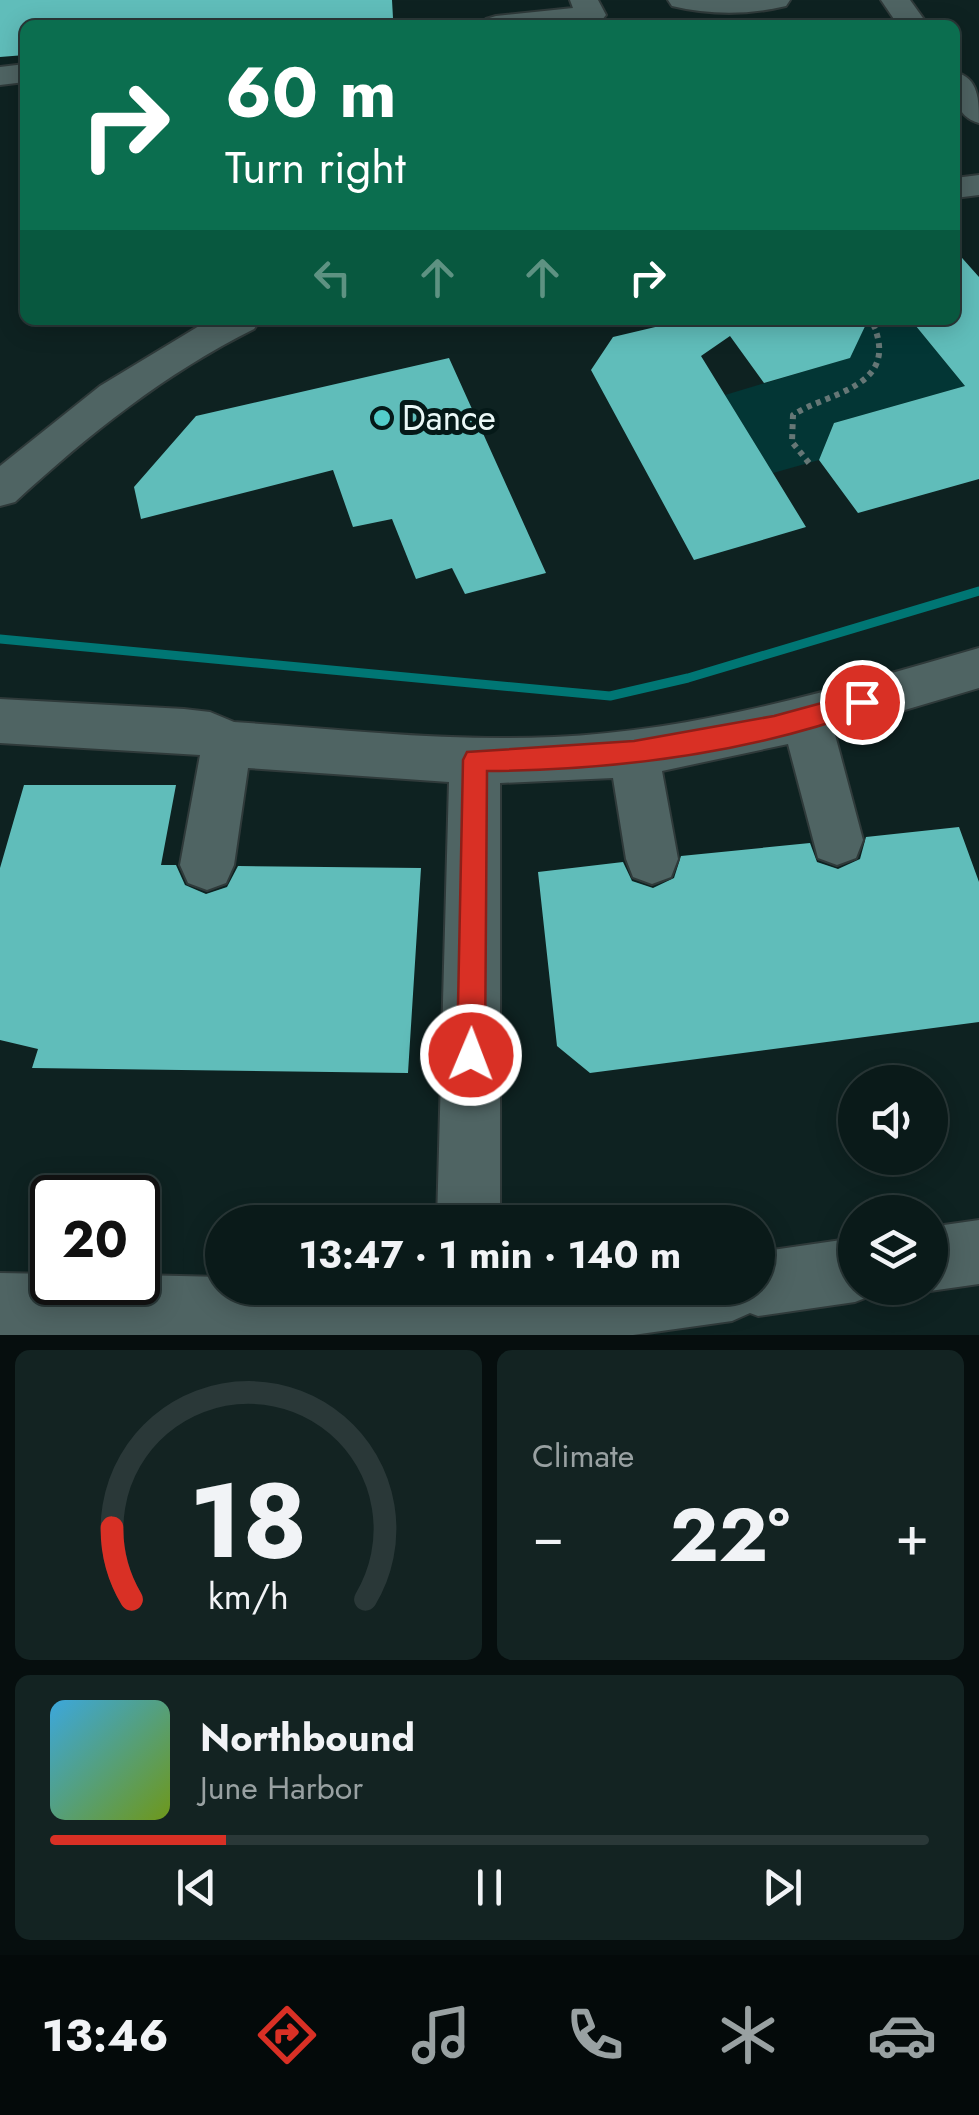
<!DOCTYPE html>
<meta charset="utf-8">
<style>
body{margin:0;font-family:Jost,sans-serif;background:#132322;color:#f1f3f6;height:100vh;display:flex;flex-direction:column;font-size:38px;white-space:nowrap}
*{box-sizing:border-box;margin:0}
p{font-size:32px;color:#99a1a2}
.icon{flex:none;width:55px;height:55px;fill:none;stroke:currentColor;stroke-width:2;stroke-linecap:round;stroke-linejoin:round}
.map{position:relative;height:1335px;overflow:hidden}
.sheet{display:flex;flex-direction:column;gap:15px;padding:15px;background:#060e0e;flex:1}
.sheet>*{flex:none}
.guide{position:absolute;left:20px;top:20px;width:940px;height:305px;border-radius:15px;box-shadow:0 5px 25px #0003,0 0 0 2px #2a3838;background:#0b6e4f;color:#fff;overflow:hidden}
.buttons{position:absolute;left:838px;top:1065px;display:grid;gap:20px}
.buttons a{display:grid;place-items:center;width:110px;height:110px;border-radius:50%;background:#0a1a19;box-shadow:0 5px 25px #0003,0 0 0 2px #2a3838;font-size:50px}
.speed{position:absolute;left:30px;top:1175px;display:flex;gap:20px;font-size:50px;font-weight:700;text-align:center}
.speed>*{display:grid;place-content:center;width:130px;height:130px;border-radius:50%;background:#0a1a19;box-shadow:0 5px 25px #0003,0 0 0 2px #2a3838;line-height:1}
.speed .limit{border:5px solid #111;border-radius:15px;background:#fff;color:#111}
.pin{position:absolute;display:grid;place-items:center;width:85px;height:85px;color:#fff;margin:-42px;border:5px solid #fff;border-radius:50%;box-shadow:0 2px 10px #0007}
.me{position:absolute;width:110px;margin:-55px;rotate:1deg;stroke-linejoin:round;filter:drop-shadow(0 0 8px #0008)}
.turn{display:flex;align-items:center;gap:35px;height:210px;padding:0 40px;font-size:45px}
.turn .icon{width:130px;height:130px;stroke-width:2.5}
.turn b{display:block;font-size:70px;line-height:85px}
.lanes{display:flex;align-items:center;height:95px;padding:0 40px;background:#0003;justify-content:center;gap:50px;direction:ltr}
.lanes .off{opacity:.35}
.big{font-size:75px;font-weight:700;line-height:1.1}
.sheet .tile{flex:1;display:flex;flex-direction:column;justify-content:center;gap:15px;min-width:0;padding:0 35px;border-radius:15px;background:#132322}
.sheet .dial{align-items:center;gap:0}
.dial svg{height:260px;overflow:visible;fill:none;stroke:#2a3838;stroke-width:7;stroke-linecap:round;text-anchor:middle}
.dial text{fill:#f1f3f6;stroke:none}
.song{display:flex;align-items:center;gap:30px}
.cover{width:120px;height:120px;border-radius:15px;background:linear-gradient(135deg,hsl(200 70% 55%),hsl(80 70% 35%))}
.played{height:10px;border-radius:5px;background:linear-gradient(90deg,#d93025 20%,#2a3838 20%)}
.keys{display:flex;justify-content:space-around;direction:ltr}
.heat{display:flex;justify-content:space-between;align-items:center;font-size:55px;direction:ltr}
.sheet .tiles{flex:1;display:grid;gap:15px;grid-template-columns:1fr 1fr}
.tile:last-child{grid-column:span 2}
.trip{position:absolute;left:205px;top:1205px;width:570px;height:100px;border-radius:50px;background:#0a1a19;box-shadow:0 5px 25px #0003,0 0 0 2px #2a3838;font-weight:700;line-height:100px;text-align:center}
.tabs{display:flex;height:160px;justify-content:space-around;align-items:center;background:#040a0a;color:#99a1a2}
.tabs .icon{width:70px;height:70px}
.tabs .on{color:#d93025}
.tabs b{font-size:45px;color:#f1f3f6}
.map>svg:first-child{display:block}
</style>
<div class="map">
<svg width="979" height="1335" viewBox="0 0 979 1335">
<rect width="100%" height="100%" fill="#0e2221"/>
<path fill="#033635" d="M856,320H911L965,386L834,423L819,460L773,473L725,395L849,358L863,330Z"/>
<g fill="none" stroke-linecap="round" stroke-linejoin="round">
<path stroke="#007674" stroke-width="9" d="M0,639L610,696L688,678L979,591"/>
</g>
<g fill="#60bdba">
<path d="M0,0H392L393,18L321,25H25V55L0,57Z"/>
<path d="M955,250L979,277V479L858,513L819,460L834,423L965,386L911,320H955Z"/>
<path d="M685,320H868L850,358L764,383L730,336L701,356L806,527L694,560L591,370L613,337Z"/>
<path d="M449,358L546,573L465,594L452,568L416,579L392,519L353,527L333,470L141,519L134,487L196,416Z"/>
<path d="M24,785H176L161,865H176L185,885L206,894L227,887L238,866L421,868L408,1073L32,1068L38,1049L0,1040V868Z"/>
<path d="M959,827L979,882V1022L590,1073L557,1046L538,872L623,862L632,881L653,888L674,878L681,856L810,843L817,862L838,869L860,859L866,837Z"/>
</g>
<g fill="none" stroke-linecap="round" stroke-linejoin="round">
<g stroke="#2f3a3a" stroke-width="4">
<g id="minor">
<path d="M570,0H598L606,15L601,21L579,25H481L486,19L496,16L573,8Z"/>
<path d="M668,0H790L786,6C749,15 709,15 672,6Z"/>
<path d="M881,0H910L928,25H898Z"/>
<path d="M25,64V82L0,85V67Z"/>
<path d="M955,72C979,78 979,100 979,123C954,116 955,94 955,72Z"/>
<path d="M979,175V195L955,198V178Z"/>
<path d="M209,320H260L254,329C164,374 89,434 15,502L0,506V466L100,386Z"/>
<path d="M979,648V688L834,731L863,840L856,858L837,865L818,858L788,744L662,771L678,859L671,877L652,884L633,877L626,859L613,778L500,783V1222H437L449,782L248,768L234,865L226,883L207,890L188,883L180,865L200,755L0,743V699L184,709L210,712L234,722C340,729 448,742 554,737C699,731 840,688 979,648Z"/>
<path d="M979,1220V1284L930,1291L921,1288H930V1227Z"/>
<path d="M855,1238V1288H880L878,1293L855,1302L758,1316L750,1313L732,1321L633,1335H0V1273L52,1274V1282H138V1275L222,1277V1288H758V1252Z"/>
</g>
</g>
<path stroke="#667776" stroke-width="4" stroke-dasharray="4 4" stroke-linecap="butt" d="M871,320L875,329"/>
<path stroke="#667776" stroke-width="6" stroke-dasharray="5 5" stroke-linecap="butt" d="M809,463L792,442L793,415C828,392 899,388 874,326"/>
<use href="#minor" fill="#4f6463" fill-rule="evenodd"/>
</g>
<path fill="#d93025" stroke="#8d1f18" stroke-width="2.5" d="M862,692L870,695L874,702L870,709C750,753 615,770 487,771L485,1055L481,1065L471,1069L461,1065L457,1055L463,760L467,752L634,741L774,716Z"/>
<circle fill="#53cdca" stroke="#051918" stroke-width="4" cx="382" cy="418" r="10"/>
<g text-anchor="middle" stroke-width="10" stroke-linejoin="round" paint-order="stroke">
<g font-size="35" fill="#ebf8f7" stroke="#051918" text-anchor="start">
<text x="402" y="430">Dance</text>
</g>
</g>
</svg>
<div class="buttons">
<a><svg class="icon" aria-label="sound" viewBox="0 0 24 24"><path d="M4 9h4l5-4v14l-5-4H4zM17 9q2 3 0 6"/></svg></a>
<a><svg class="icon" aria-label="layers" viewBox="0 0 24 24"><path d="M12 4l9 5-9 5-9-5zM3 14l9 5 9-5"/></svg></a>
</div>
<div class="speed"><div class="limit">20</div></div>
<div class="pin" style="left:862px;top:702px;background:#d93025"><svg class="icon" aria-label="arrive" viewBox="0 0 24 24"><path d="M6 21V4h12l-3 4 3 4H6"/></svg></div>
<svg class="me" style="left:471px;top:1055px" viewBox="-20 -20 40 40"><circle r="17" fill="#d93025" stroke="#fff" stroke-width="3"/><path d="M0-11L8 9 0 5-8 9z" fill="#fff"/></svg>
<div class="trip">13:47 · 1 min · 140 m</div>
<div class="guide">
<div class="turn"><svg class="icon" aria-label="right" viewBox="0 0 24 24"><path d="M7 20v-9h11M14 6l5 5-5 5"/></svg><div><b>60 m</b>Turn right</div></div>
<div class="lanes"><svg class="icon off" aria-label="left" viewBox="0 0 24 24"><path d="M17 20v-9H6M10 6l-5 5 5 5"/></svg><svg class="icon off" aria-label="ahead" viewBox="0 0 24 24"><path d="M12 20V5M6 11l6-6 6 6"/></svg><svg class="icon off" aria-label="ahead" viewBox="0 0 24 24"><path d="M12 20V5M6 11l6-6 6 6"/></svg><svg class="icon" aria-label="right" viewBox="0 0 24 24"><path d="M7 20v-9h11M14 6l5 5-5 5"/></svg></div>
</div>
</div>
<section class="sheet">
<div class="tiles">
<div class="tile dial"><svg viewBox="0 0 100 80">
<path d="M14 69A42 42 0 1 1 86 69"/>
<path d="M14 69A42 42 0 0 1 8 47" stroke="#d93025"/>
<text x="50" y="56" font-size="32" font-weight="700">18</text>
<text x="50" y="72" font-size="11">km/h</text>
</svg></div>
<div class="tile"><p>Climate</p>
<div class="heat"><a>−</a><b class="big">22°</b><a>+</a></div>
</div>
<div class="tile">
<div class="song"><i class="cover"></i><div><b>Northbound</b><p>June Harbor</p></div></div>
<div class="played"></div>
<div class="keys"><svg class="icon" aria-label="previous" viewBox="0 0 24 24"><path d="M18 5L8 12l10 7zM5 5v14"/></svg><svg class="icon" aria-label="pause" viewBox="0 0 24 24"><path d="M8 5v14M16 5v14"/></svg><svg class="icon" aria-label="next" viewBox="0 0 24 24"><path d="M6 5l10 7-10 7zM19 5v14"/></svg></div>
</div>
</div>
</section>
<nav class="tabs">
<b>13:46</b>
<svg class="icon on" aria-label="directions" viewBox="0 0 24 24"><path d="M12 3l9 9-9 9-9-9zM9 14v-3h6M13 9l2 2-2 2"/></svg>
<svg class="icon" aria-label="music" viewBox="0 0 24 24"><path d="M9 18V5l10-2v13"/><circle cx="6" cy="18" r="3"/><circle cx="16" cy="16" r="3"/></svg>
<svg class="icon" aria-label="phone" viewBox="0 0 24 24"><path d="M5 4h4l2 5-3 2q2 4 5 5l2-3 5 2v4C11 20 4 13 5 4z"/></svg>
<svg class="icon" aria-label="climate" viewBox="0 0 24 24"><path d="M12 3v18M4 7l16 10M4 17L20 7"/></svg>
<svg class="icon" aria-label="car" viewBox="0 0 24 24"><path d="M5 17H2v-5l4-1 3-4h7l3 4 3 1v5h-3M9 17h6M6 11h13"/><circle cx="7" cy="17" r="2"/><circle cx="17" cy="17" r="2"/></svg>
</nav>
